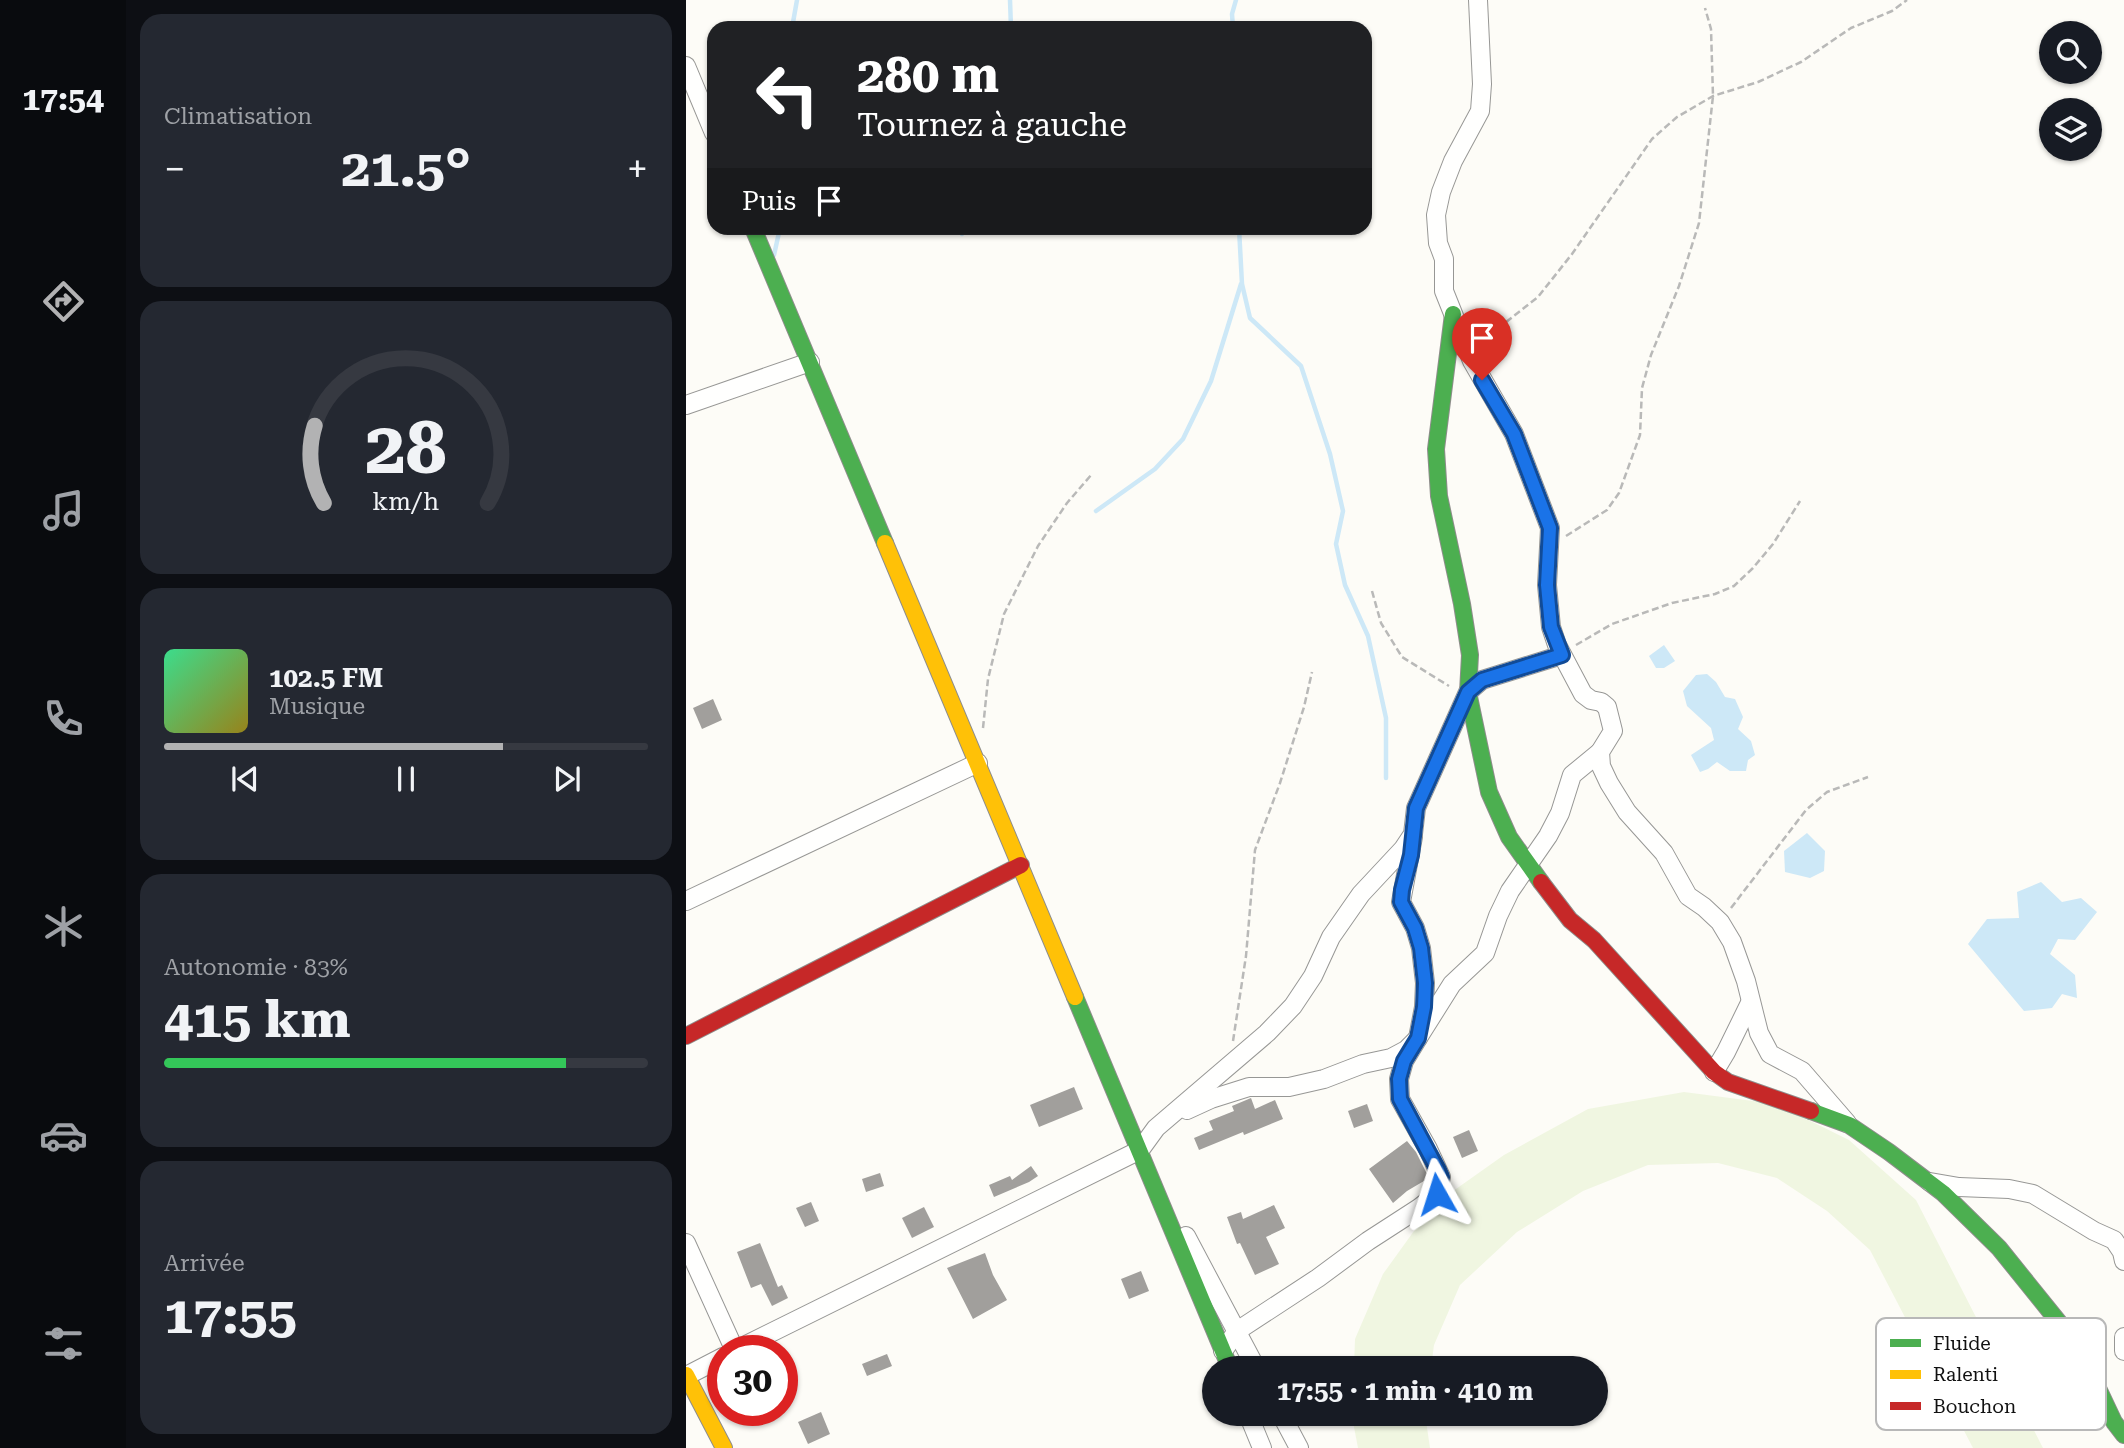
<!DOCTYPE html>
<html lang="fr">
<meta charset="utf-8">
<style>
body{margin:0;font-family:"Roboto Serif",serif;background:#242831;color:#f1f3f6;height:100vh;display:flex;flex-direction:column;font-size:26px;white-space:nowrap}
*{box-sizing:border-box;margin:0}
p{font-size:23px;color:#9ea1a6}
.icon{flex:none;width:38px;height:38px;fill:none;stroke:currentColor;stroke-width:2;stroke-linecap:round;stroke-linejoin:round}
.map{position:relative;flex:1;overflow:hidden}
.side{display:flex;flex-direction:column;gap:14px;padding:14px;background:#0d0f14;width:560px}
.side>*{flex:none}
.banner{position:absolute;left:21px;top:21px;width:665px;height:214px;border-radius:21px;box-shadow:0 2px 5px #0004;background:#202124;color:#fff;overflow:hidden}
.tools{position:absolute;left:1353px;top:21px;display:grid;gap:14px}
.tools a{display:grid;place-items:center;width:63px;height:63px;border-radius:50%;background:#171b24;box-shadow:0 2px 5px #0004;font-size:35px}
.speed{position:absolute;left:21px;top:1335px;display:flex;gap:14px;font-size:35px;font-weight:700;text-align:center}
.speed>*{display:grid;place-content:center;width:91px;height:91px;border-radius:50%;background:#171b24;box-shadow:0 2px 5px #0004;line-height:1}
.speed .limit{border:10px solid #d22;background:#fff;color:#111}
.pin{position:absolute;display:grid;place-items:center;width:60px;height:60px;color:#fff;margin:-72px -30px;border-radius:50% 50% 50% 0;rotate:-45deg;box-shadow:0 0 7px #0007}
.pin .icon{rotate:45deg}
.me{position:absolute;width:77px;margin:-38px;rotate:354deg;stroke-linejoin:round;filter:drop-shadow(0 0 5px #0008)}
.turn{display:flex;align-items:center;gap:24px;height:147px;padding:0 35px;font-size:32px}
.turn .icon{width:91px;height:91px;stroke-width:2.5}
.turn b{display:block;font-size:49px;line-height:60px}
.then{display:flex;align-items:center;height:66px;padding:0 35px;background:#0003;gap:14px;font-size:26px}
.big{font-size:52px;font-weight:700;line-height:1.1}
.side .card{flex:1;display:flex;flex-direction:column;justify-content:center;gap:10px;min-width:0;padding:0 24px;border-radius:21px;background:#242831}
.side .dial{align-items:center;gap:0}
.dial svg{height:182px;overflow:visible;fill:none;stroke:#363941;stroke-width:7;stroke-linecap:round;text-anchor:middle}
.dial text{fill:#f1f3f6;stroke:none}
.song{display:flex;align-items:center;gap:21px}
.cover{width:84px;height:84px;border-radius:10px;background:linear-gradient(135deg,hsl(150 70% 55%),hsl(50 70% 35%))}
.played{height:7px;border-radius:4px;background:linear-gradient(90deg,#b2b2b3 70%,#363941 70%)}
.keys{display:flex;justify-content:space-around;direction:ltr}
.heat{display:flex;justify-content:space-between;align-items:center;font-size:38px;direction:ltr}
.charge{height:10px;border-radius:5px;background:linear-gradient(90deg,#34c759 83%,#363941 0)}
.trip{position:absolute;left:516px;top:1356px;width:406px;height:70px;border-radius:35px;background:#171b24;box-shadow:0 2px 5px #0004;font-weight:700;line-height:70px;text-align:center}
main{display:flex;flex:1;min-height:0}
.tab-bar{display:flex;flex-direction:column;width:126px;justify-content:space-around;align-items:center;background:#090b0e;color:#9ea1a6}
.tab-bar .icon{width:49px;height:49px}
.tab-bar .current{color:#b2b2b3}
.tab-bar b{font-size:32px;color:#f1f3f6}
.map>svg:first-child{display:block}
</style>
<main>
<nav class="tab-bar">
<b>17:54</b>
<svg class="icon current" aria-label="directions" viewBox="0 0 24 24"><path d="M12 3l9 9-9 9-9-9zM9 14v-3h6M13 9l2 2-2 2"/></svg>
<svg class="icon" aria-label="music" viewBox="0 0 24 24"><path d="M9 18V5l10-2v13"/><circle cx="6" cy="18" r="3"/><circle cx="16" cy="16" r="3"/></svg>
<svg class="icon" aria-label="phone" viewBox="0 0 24 24"><path d="M5 4h4l2 5-3 2q2 4 5 5l2-3 5 2v4C11 20 4 13 5 4z"/></svg>
<svg class="icon" aria-label="climate" viewBox="0 0 24 24"><path d="M12 3v18M4 7l16 10M4 17L20 7"/></svg>
<svg class="icon" aria-label="car" viewBox="0 0 24 24"><path d="M5 17H2v-5l4-1 3-4h7l3 4 3 1v5h-3M9 17h6M6 11h13"/><circle cx="7" cy="17" r="2"/><circle cx="17" cy="17" r="2"/></svg>
<svg class="icon" aria-label="filters" viewBox="0 0 24 24"><path d="M4 7h16M4 17h16"/><circle cx="9" cy="7" r="2"/><circle cx="15" cy="17" r="2"/></svg>
</nav>
<section class="side">
<div class="card"><p>Climatisation</p>
<div class="heat"><a>−</a><b class="big">21.5°</b><a>+</a></div>
</div>
<div class="card dial"><svg viewBox="0 0 100 80">
<path d="M14 69A42 42 0 1 1 86 69"/>
<path d="M14 69A42 42 0 0 1 10 35" stroke="#b2b2b3"/>
<text x="50" y="56" font-size="32" font-weight="700">28</text>
<text x="50" y="72" font-size="11">km/h</text>
</svg></div>
<div class="card">
<div class="song"><i class="cover"></i><div><b>102.5 FM</b><p>Musique</p></div></div>
<div class="played"></div>
<div class="keys"><svg class="icon" aria-label="previous" viewBox="0 0 24 24"><path d="M18 5L8 12l10 7zM5 5v14"/></svg><svg class="icon" aria-label="pause" viewBox="0 0 24 24"><path d="M8 5v14M16 5v14"/></svg><svg class="icon" aria-label="next" viewBox="0 0 24 24"><path d="M6 5l10 7-10 7zM19 5v14"/></svg></div>
</div>
<div class="card"><p>Autonomie · 83%</p><b class="big">415 km</b><div class="charge"></div></div>
<div class="card"><p>Arrivée</p><b class="big">17:55</b></div>
</section>
<div class="map">
<svg width="1438" height="1448" viewBox="0 0 1438 1448">
<rect width="100%" height="100%" fill="#fdfcf7"/>
<g fill="#f0f6e1">
<path d="M998,1092L1090,1104L1163,1140L1230,1200L1357,1448H1287L1184,1250L1141,1211L1091,1178L1032,1163L962,1165L897,1191L831,1232L774,1285L748,1345L745,1368H668L669,1339L697,1274L746,1206L818,1155L902,1109Z"/>
<path d="M668,1414H739L744,1448H672L668,1427Z"/>
</g>
<g fill="#cde8f7">
<path d="M978,645L989,661L978,668H970L963,656Z"/>
<path d="M1021,674L1030,682L1039,697L1049,699L1057,717L1052,729L1065,741L1069,755L1062,760L1060,771H1044L1031,762L1022,769L1014,772L1005,755L1028,740L1025,728L1001,706L997,691L1010,675Z"/>
<path d="M1121,833L1139,851L1138,871L1124,878L1099,872L1098,851Z"/>
<path d="M1355,882L1376,902L1395,898L1411,912L1389,940L1372,939L1364,954L1389,975L1391,998L1376,994L1366,1008L1338,1011L1282,944L1301,919L1333,918L1331,892Z"/>
</g>
<g fill="none" stroke-linecap="round" stroke-linejoin="round">
<g stroke="#cde8f7" stroke-width="4.5">
<path d="M324,0L325,28"/>
<path d="M106,28L111,0"/>
<path d="M547,28L546,14L550,0"/>
<path d="M553,228L556,284L564,318L615,366L644,454L657,511L650,544L659,585L682,636L700,718V778"/>
<path d="M276,234L277,228"/>
<path d="M88,255L94,228"/>
<path d="M410,511L469,469L497,439L525,381L555,284"/>
</g>
</g>
<g fill="#a19f9c">
<path d="M27,699L36,720L16,729L7,708Z"/>
<path d="M388,1087L397,1109L353,1127L344,1105Z"/>
<path d="M565,1098L569,1109L589,1100L597,1119L558,1135L557,1132L513,1150L508,1138L527,1130L523,1121L548,1111L546,1106Z"/>
<path d="M681,1104L687,1121L668,1128L662,1111Z"/>
<path d="M783,1130L792,1151L776,1158L767,1137Z"/>
<path d="M721,1141L730,1152L743,1178L721,1191L707,1203L683,1169Z"/>
<path d="M345,1166L352,1176L343,1182L308,1197L303,1185L324,1176L326,1180Z"/>
<path d="M194,1173L198,1186L180,1192L176,1179Z"/>
<path d="M125,1202L133,1221L119,1227L110,1208Z"/>
<path d="M588,1205L599,1228L580,1237L593,1264L569,1275L554,1243L551,1244L541,1217L555,1212L557,1219Z"/>
<path d="M238,1207L248,1227L226,1238L216,1218Z"/>
<path d="M74,1243L92,1287L96,1285L102,1298L86,1306L75,1284L65,1288L51,1252Z"/>
<path d="M299,1253L307,1275L321,1300L287,1319L261,1268Z"/>
<path d="M455,1271L463,1291L443,1299L435,1279Z"/>
<path d="M201,1354L206,1366L181,1376L176,1364Z"/>
<path d="M135,1412L144,1434L122,1444L112,1422Z"/>
</g>
<g fill="none" stroke-linecap="round" stroke-linejoin="round">
<g stroke="#979795" stroke-width="20">
<g id="street">
<path d="M792,0L796,84L794,111L767,161L755,192L750,215L752,243L758,259V291L786,361L828,434L864,528L861,585L865,627L871,645L897,694L905,700L915,702L921,707L927,731L914,752L915,766L923,783L941,812L978,853L1002,896L1018,907L1034,922L1046,942L1060,981L1073,1033L1084,1054L1116,1071L1161,1123"/>
<path d="M0,66L28,133"/>
<path d="M0,405L124,362"/>
<path d="M0,901L292,763"/>
<path d="M1028,1072L1040,1052L1064,1003"/>
<path d="M501,1110L525,1099L563,1087H603L638,1079L677,1064L705,1058L720,1050L732,1038L766,984L799,953L812,916L824,891L862,836L874,813L886,775L914,752"/>
<path d="M1244,1182L1273,1187L1323,1189L1347,1194L1408,1231L1428,1240L1436,1252L1438,1261"/>
<path d="M500,1236L570,1368"/>
<path d="M0,1243L49,1351"/>
<path d="M1438,1337V1351"/>
<path d="M48,1351L454,1150L470,1128L581,1033L607,1006L627,976L645,937L675,894L717,849L727,834L730,808L782,692L796,680L876,655"/>
<path d="M537,1351L551,1331L632,1278L682,1241L733,1208L751,1194L755,1177L742,1149L714,1099L713,1079L718,1061L732,1038L738,1007L739,983L735,948L729,928L715,902L727,837"/>
<path d="M0,1376L37,1357"/>
<path d="M562,1414L576,1448"/>
<path d="M595,1414L613,1448"/>
</g>
</g>
<g stroke="#8e8d8b" stroke-width="18">
<g id="fast">
<path d="M67,228L199,543"/>
<path d="M767,314L750,449L753,496L776,604L784,655L782,692L803,792L823,837L855,882"/>
<path d="M389,997L544,1368"/>
<path d="M1125,1111L1163,1125L1203,1152L1257,1193L1313,1248L1375,1325L1402,1367L1428,1422L1438,1435"/>
</g>
</g>
<g stroke="#8e8d8b" stroke-width="18">
<g id="slow">
<path d="M199,543L389,997"/>
<path d="M0,1375L38,1448"/>
</g>
</g>
<g stroke="#8e8d8b" stroke-width="18">
<g id="jam">
<path d="M855,882L884,920L908,940L1028,1072L1042,1082L1125,1111"/>
<path d="M0,1036L335,865"/>
</g>
</g>
<g stroke="#b9b9b8" stroke-width="2.5" stroke-dasharray="7 3.5" stroke-linecap="butt">
<path d="M798,344L806,333L852,297L886,254L966,139L991,117L1027,96L1072,82L1115,62L1165,28L1206,11L1221,0"/>
<path d="M880,536L921,510L933,493L954,435L956,388L965,355L993,286L1013,223L1027,96L1025,29L1019,8"/>
<path d="M686,591L695,623L716,657L763,686"/>
<path d="M890,645L926,624L986,603L1029,594L1048,586L1067,568L1087,544L1114,501"/>
<path d="M297,728L302,679L318,614L352,546L381,503L406,474"/>
<path d="M1045,908L1120,810L1141,792L1182,777"/>
<path d="M547,1041L560,956L569,850L594,783L618,707L626,672"/>
</g>
<use href="#street" stroke="#fffffe" stroke-width="18"/>
<use href="#fast" stroke="#4caf50" stroke-width="16"/>
<use href="#slow" stroke="#ffc107" stroke-width="16"/>
<use href="#jam" stroke="#c62828" stroke-width="16"/>
</g>
<g fill="none" stroke-linecap="round" stroke-linejoin="round">
<g stroke="#114b97" stroke-width="18">
<path id="route" d="M751,1194L755,1177L752,1170L714,1099L713,1079L718,1061L732,1038L738,1007L739,983L735,948L729,928L715,902L716,890L725,855L730,808L782,692L796,680L876,655L865,627L861,585L864,528L828,434L796,380"/>
</g>
<use href="#route" stroke="#1a73e8" stroke-width="12"/>
</g>
<rect x="1190" y="1318" width="230" height="112" rx="10" fill="#fff" stroke="#b8b8b8" stroke-width="2"/>
<rect x="1204" y="1339" width="31" height="8" fill="#4caf50"/>
<rect x="1204" y="1370" width="31" height="9" fill="#ffc107"/>
<rect x="1204" y="1402" width="31" height="8" fill="#c62828"/>
<g font-size="19" fill="#111">
<text x="1247" y="1350">Fluide</text>
<text x="1247" y="1381">Ralenti</text>
<text x="1247" y="1413">Bouchon</text>
</g>
</svg>
<div class="tools">
<a><svg class="icon" aria-label="search" viewBox="0 0 24 24"><circle cx="10" cy="10" r="6"/><path d="M15 15l6 6"/></svg></a>
<a><svg class="icon" aria-label="layers" viewBox="0 0 24 24"><path d="M12 4l9 5-9 5-9-5zM3 14l9 5 9-5"/></svg></a>
</div>
<div class="speed"><div class="limit">30</div></div>
<div class="pin" style="left:796px;top:380px;background:#d93025"><svg class="icon" aria-label="arrive" viewBox="0 0 24 24"><path d="M6 21V4h12l-3 4 3 4H6"/></svg></div>
<svg class="me" style="left:751px;top:1194px" viewBox="-20 -20 40 40"><path d="M0-17L14 15 0 8-14 15z" fill="#1a73e8" stroke="#fff" stroke-width="4"/></svg>
<div class="trip">17:55 · 1 min · 410 m</div>
<div class="banner">
<div class="turn"><svg class="icon" aria-label="left" viewBox="0 0 24 24"><path d="M17 20v-9H6M10 6l-5 5 5 5"/></svg><div><b>280 m</b>Tournez à gauche</div></div>
<div class="then">Puis<svg class="icon" aria-label="arrive" viewBox="0 0 24 24"><path d="M6 21V4h12l-3 4 3 4H6"/></svg></div>
</div>
</div>
</main>
